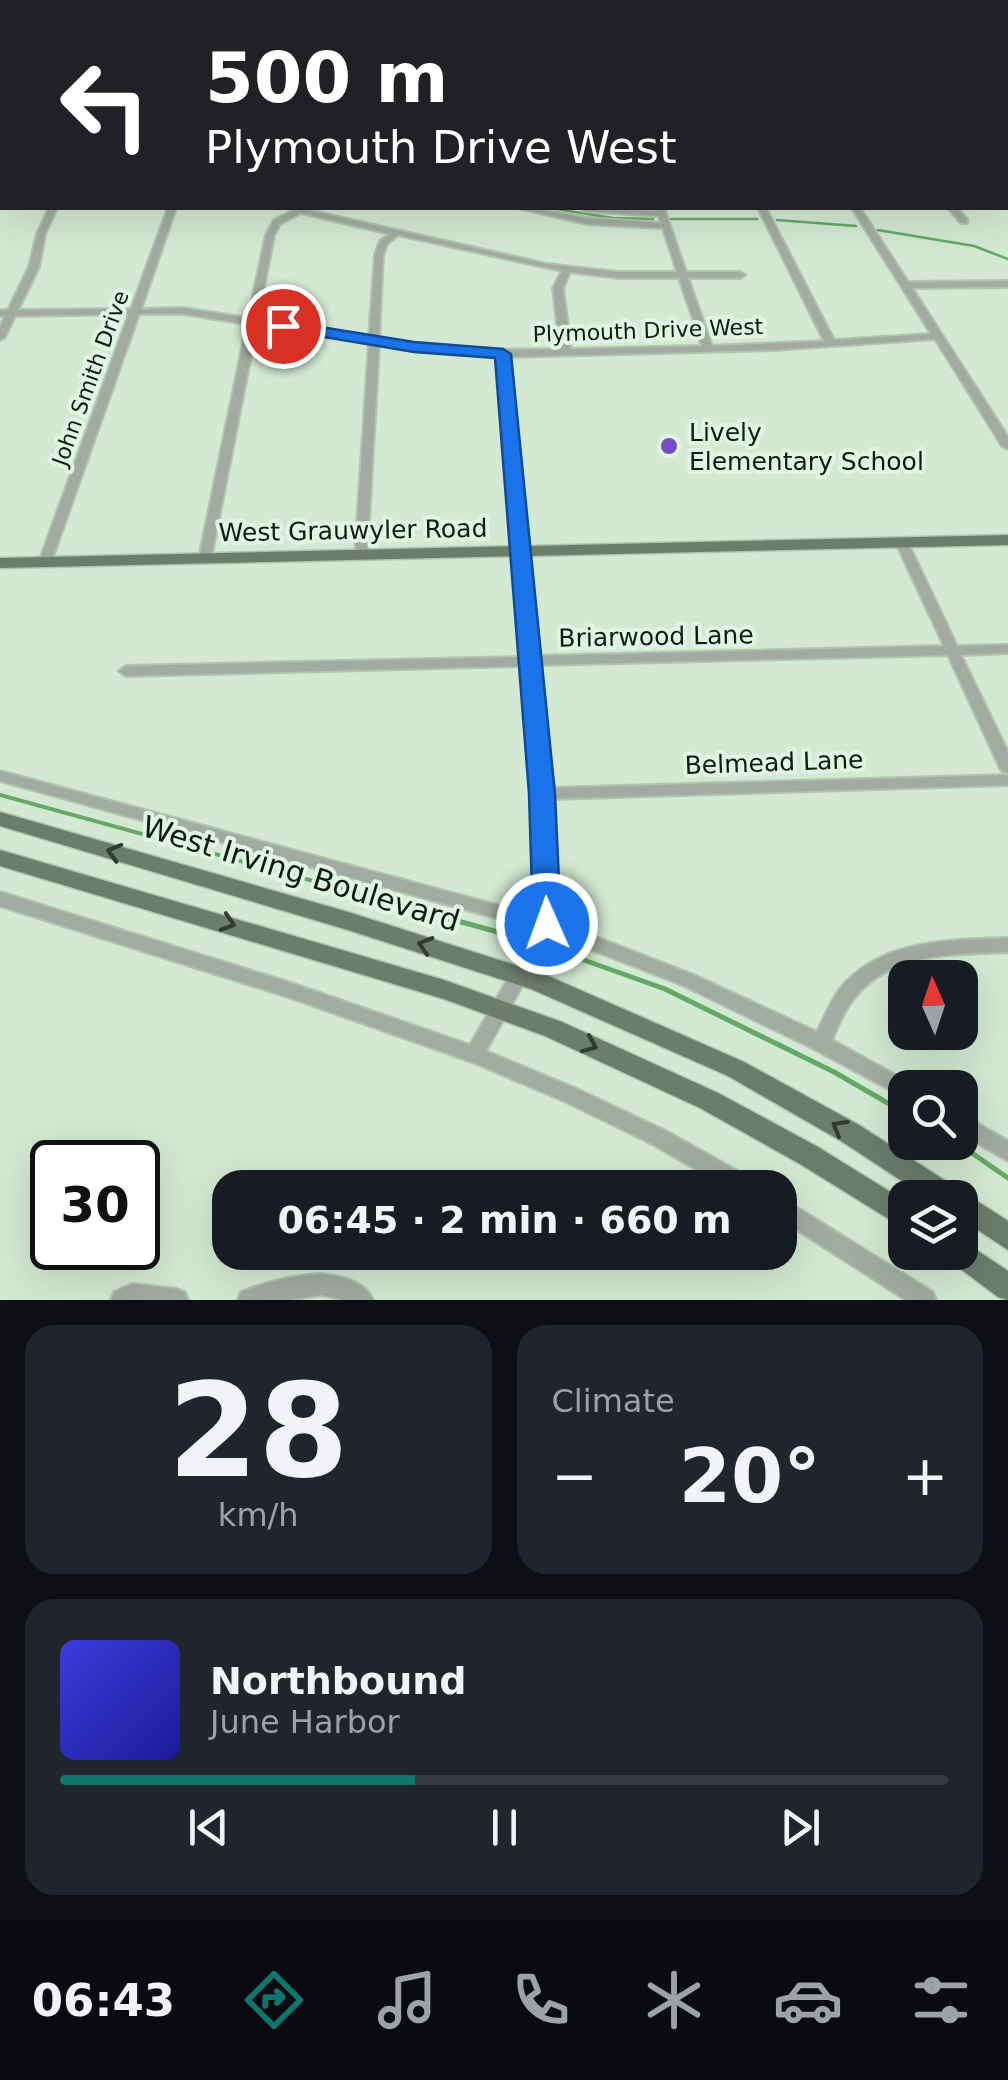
<!DOCTYPE html>
<meta charset="utf-8">
<style>
body{margin:0;font-family:"DejaVu Sans",sans-serif;background:#20242c;color:#f1f3f6;height:100vh;display:flex;flex-direction:column;font-size:38px;white-space:nowrap}
*{box-sizing:border-box;margin:0}
p{font-size:32px;color:#9ea1a6}
.icon{flex:none;width:55px;height:55px;fill:none;stroke:currentColor;stroke-width:2;stroke-linecap:round;stroke-linejoin:round}
.map{position:relative;height:1300px;overflow:hidden}
.details{display:flex;flex-direction:column;gap:25px;padding:25px;background:#0d0f14;flex:1}
.details>*{flex:none}
.guide{position:absolute;left:0px;top:0px;width:1010px;height:210px;box-shadow:0 10px 40px #0002;background:#202124;color:#fff;overflow:hidden}
.needle{width:65px;rotate:357deg}
.fabs{position:absolute;left:888px;top:960px;display:grid;gap:20px}
.fabs a{display:grid;place-items:center;width:90px;height:90px;border-radius:20px;background:#171b24;box-shadow:0 10px 40px #0002;font-size:50px}
.speed{position:absolute;left:30px;top:1140px;display:flex;gap:20px;font-size:50px;font-weight:700;text-align:center}
.speed>*{display:grid;place-content:center;width:130px;height:130px;border-radius:50%;background:#171b24;box-shadow:0 10px 40px #0002;line-height:1}
.speed .limit{border:5px solid #111;border-radius:15px;background:#fff;color:#111}
.pin{position:absolute;display:grid;place-items:center;width:85px;height:85px;color:#fff;margin:-42px;border:5px solid #fff;border-radius:50%;box-shadow:0 2px 10px #0007}
.me{position:absolute;width:110px;margin:-55px;rotate:358deg;stroke-linejoin:round;filter:drop-shadow(0 0 8px #0008)}
.turn{display:flex;align-items:center;gap:35px;height:210px;padding:0 40px;font-size:45px}
.turn .icon{width:130px;height:130px;stroke-width:2.5}
.turn b{display:block;font-size:70px;line-height:85px}
.big{font-size:75px;font-weight:700;line-height:1.1}
.details .widget{flex:1;display:flex;flex-direction:column;justify-content:center;gap:15px;min-width:0;padding:0 35px;border-radius:30px;background:#20242c}
.details .dial{align-items:center;gap:0}
.dial b{font-size:130px;line-height:1}
.song{display:flex;align-items:center;gap:30px}
.cover{width:120px;height:120px;border-radius:15px;background:linear-gradient(135deg,hsl(240 70% 55%),hsl(240 70% 35%))}
.played{height:10px;border-radius:5px;background:linear-gradient(90deg,#0f766e 40%,#363941 40%)}
.keys{display:flex;justify-content:space-around;direction:ltr}
.heat{display:flex;justify-content:space-between;align-items:center;font-size:55px;direction:ltr}
.details .tiles{flex:1;display:grid;gap:25px;grid-template-columns:1fr 1fr}
.widget:last-child{grid-column:span 2}
.trip{position:absolute;left:212px;top:1170px;width:585px;height:100px;border-radius:30px;background:#171b24;box-shadow:0 10px 40px #0002;font-weight:700;line-height:100px;text-align:center}
.tab-bar{display:flex;height:160px;justify-content:space-around;align-items:center;background:#090b0e;color:#9ea1a6}
.tab-bar .icon{width:70px;height:70px}
.tab-bar .on{color:#0f766e}
.tab-bar b{font-size:45px;color:#f1f3f6}
.map>svg:first-child{display:block}
</style>
<div class="map">
<svg width="1008" height="1300" viewBox="0 0 1008 1300">
<rect width="100%" height="100%" fill="#d3e9d3"/>
<g fill="none" stroke-linecap="round" stroke-linejoin="round">
<g stroke="#64a965" stroke-width="2.5">
<path d="M550,208L613,218L653,219"/>
<path d="M671,219H757"/>
<path d="M777,220L856,226"/>
<path d="M878,230L974,246L1008,259"/>
</g>
<path stroke="#64a965" stroke-width="4" d="M0,795L357,893"/>
<g stroke="#64a965" stroke-width="5">
<path d="M348,891L509,935"/>
<path d="M553,949L665,989L834,1072L905,1113"/>
<path d="M956,1142L1008,1178"/>
</g>
<g stroke="#b0c4b0" stroke-width="4">
<g id="minor">
<rect x="0" y="108" width="2" height="8"/>
<rect x="0" y="169" width="2" height="4"/>
<path d="M49,208H57L45,234L39,267L18,310L131,309L168,208H176L141,309L183,308L248,318L266,235L274,220L292,211L286,208H299L547,264L618,272H677L663,228L587,224L518,208H532L587,218L661,223L659,216L584,211L580,208L657,211L656,208H664L686,272H740L745,275L740,278H688L712,346L824,341L758,208H766L834,340L931,334L852,208H860L908,282L1008,281V287L912,288L1008,437V449L1002,446L935,339L774,350L508,357L537,656L944,646L896,543L902,539L908,543L957,646L1008,645V653L961,655L1008,752V773L1003,772L1000,768L948,655L538,665L549,788L1008,775V785L550,799L555,921L694,975L817,1032C824,1018 830,1003 839,990C879,939 949,940 1008,938V952C951,954 885,952 850,1004C842,1015 837,1028 832,1040L912,1084L913,1088H905V1098L814,1049L682,985L551,934L486,1051L577,1089L668,1132L755,1181L758,1188H728L654,1145L564,1101L472,1062L288,997L0,906V892L288,982L470,1045L536,929L0,781V771L538,916L534,794L524,666L126,676L119,671L126,666L523,657L498,357L414,350L379,345L367,555L361,559L355,555L369,343L257,325L211,558L205,562L199,558L247,324L183,314H139L51,562L49,565H41L39,562L129,314L15,316L5,337L0,340V327L5,316H0V310H8L29,267L37,234ZM301,213L390,234L380,241L375,255L369,337L258,320L274,235L280,224ZM398,235L562,271L553,288L560,349C499,351 439,348 379,339L383,255L387,244ZM570,272L618,278H679L702,346L571,349L563,288Z"/>
<path d="M948,208H956L967,219V223H961Z"/>
<path d="M960,1113L1008,1141V1161L960,1133Z"/>
<path d="M780,1197L933,1292L936,1300H906L780,1219Z"/>
<path d="M322,1274C341,1276 365,1281 373,1300H344L322,1295L288,1300H238L241,1292C267,1282 295,1275 322,1274Z"/>
<path d="M132,1284L177,1289L185,1292L188,1300H111L114,1292Z"/>
</g>
</g>
<g stroke="#b0c4b0" stroke-width="3">
<g id="major">
<rect x="0" y="46" width="2" height="4"/>
<path d="M0,70L2,71V75L0,76Z"/>
<path d="M1008,535V545L0,568V558Z"/>
<path d="M0,812L348,912L546,975L744,1062L859,1125L1008,1221V1250L960,1218V1198H928L841,1141L728,1076L531,989L348,930L0,826Z"/>
<path d="M0,850L444,980L562,1022L718,1093L818,1147L905,1201V1229L800,1164L700,1108L545,1036L444,999L0,866Z"/>
<path d="M960,1239L1008,1271V1300L998,1297L950,1261L946,1252H960Z"/>
</g>
</g>
<g stroke="#b0c4b0" stroke-width="4">
<rect id="highway" x="0" y="58" width="2" height="6"/>
</g>
<use href="#minor" fill="#a2aba1" fill-rule="evenodd"/>
<use href="#major" fill="#6c7d6c" fill-rule="evenodd"/>
<use href="#highway" fill="#596c58" fill-rule="evenodd"/>
</g>
<defs><path id="oneway-chevron" d="M-2-3.5L2.5 0L-2 3.5" fill="none" stroke-width="1.6" stroke-linecap="round" stroke-linejoin="round" transform="scale(2.5)"/></defs>
<g stroke="#313c31">
<use href="#oneway-chevron" transform="translate(114 852) rotate(-164)"/>
<use href="#oneway-chevron" transform="translate(228 923) rotate(17)"/>
<use href="#oneway-chevron" transform="translate(425 945) rotate(-163)"/>
<use href="#oneway-chevron" transform="translate(590 1045) rotate(23)"/>
<use href="#oneway-chevron" transform="translate(839 1127) rotate(-150)"/>
</g>
<path fill="#1a73e8" stroke="#114b97" stroke-width="2.5" d="M283,321L414,342L503,349L511,354L555,794L561,924L557,932L547,936L537,932L533,924L529,794L495,358L414,352L277,329L275,326Z"/>
<circle fill="#754dc6" stroke="#e0f6e0" stroke-width="4" cx="669" cy="446" r="10"/>
<g text-anchor="middle" stroke-width="8" stroke-linejoin="round" paint-order="stroke">
<g font-size="22" fill="#111911" stroke="#e0f6e0">
<text transform="translate(648 330) rotate(-2)" y="8">Plymouth Drive West</text>
<text transform="translate(90 378) rotate(-70)" y="8">John Smith Drive</text>
</g>
<g font-size="25" fill="#111911" stroke="#e0f6e0" text-anchor="start">
<text x="689" y="441">Lively<tspan x="689" dy="29">Elementary School</tspan></text>
</g>
<g font-size="25" fill="#111911" stroke="#e0f6e0">
<text transform="translate(353 530) rotate(-1)" y="9">West Grauwyler Road</text>
<text transform="translate(656 636) rotate(-1)" y="9">Briarwood Lane</text>
<text transform="translate(774 762) rotate(-2)" y="9">Belmead Lane</text>
</g>
<g font-size="30" fill="#111911" stroke="#e0f6e0">
<text transform="translate(301 874) rotate(17)" y="10">West Irving Boulevard</text>
</g>
</g>
</svg>
<div class="fabs">
<a><svg class="needle" viewBox="-14 -14 28 28"><path d="M0-13l5 13h-10z" fill="#e53935"/><path d="M0 13l5-13h-10z" fill="#9ea1a6"/></svg></a>
<a><svg class="icon" aria-label="search" viewBox="0 0 24 24"><circle cx="10" cy="10" r="6"/><path d="M15 15l6 6"/></svg></a>
<a><svg class="icon" aria-label="layers" viewBox="0 0 24 24"><path d="M12 4l9 5-9 5-9-5zM3 14l9 5 9-5"/></svg></a>
</div>
<div class="speed"><div class="limit">30</div></div>
<div class="pin" style="left:283px;top:326px;background:#d93025"><svg class="icon" aria-label="arrive" viewBox="0 0 24 24"><path d="M6 21V4h12l-3 4 3 4H6"/></svg></div>
<svg class="me" style="left:547px;top:924px" viewBox="-20 -20 40 40"><circle r="17" fill="#1a73e8" stroke="#fff" stroke-width="3"/><path d="M0-11L8 9 0 5-8 9z" fill="#fff"/></svg>
<div class="trip">06:45 · 2 min · 660 m</div>
<div class="guide">
<div class="turn"><svg class="icon" aria-label="left" viewBox="0 0 24 24"><path d="M17 20v-9H6M10 6l-5 5 5 5"/></svg><div><b>500 m</b>Plymouth Drive West</div></div>
</div>
</div>
<section class="details">
<div class="tiles">
<div class="widget dial"><b>28</b><p>km/h</p></div>
<div class="widget"><p>Climate</p>
<div class="heat"><a>−</a><b class="big">20°</b><a>+</a></div>
</div>
<div class="widget">
<div class="song"><i class="cover"></i><div><b>Northbound</b><p>June Harbor</p></div></div>
<div class="played"></div>
<div class="keys"><svg class="icon" aria-label="previous" viewBox="0 0 24 24"><path d="M18 5L8 12l10 7zM5 5v14"/></svg><svg class="icon" aria-label="pause" viewBox="0 0 24 24"><path d="M8 5v14M16 5v14"/></svg><svg class="icon" aria-label="next" viewBox="0 0 24 24"><path d="M6 5l10 7-10 7zM19 5v14"/></svg></div>
</div>
</div>
</section>
<nav class="tab-bar">
<b>06:43</b>
<svg class="icon on" aria-label="directions" viewBox="0 0 24 24"><path d="M12 3l9 9-9 9-9-9zM9 14v-3h6M13 9l2 2-2 2"/></svg>
<svg class="icon" aria-label="music" viewBox="0 0 24 24"><path d="M9 18V5l10-2v13"/><circle cx="6" cy="18" r="3"/><circle cx="16" cy="16" r="3"/></svg>
<svg class="icon" aria-label="phone" viewBox="0 0 24 24"><path d="M5 4h4l2 5-3 2q2 4 5 5l2-3 5 2v4C11 20 4 13 5 4z"/></svg>
<svg class="icon" aria-label="climate" viewBox="0 0 24 24"><path d="M12 3v18M4 7l16 10M4 17L20 7"/></svg>
<svg class="icon" aria-label="car" viewBox="0 0 24 24"><path d="M5 17H2v-5l4-1 3-4h7l3 4 3 1v5h-3M9 17h6M6 11h13"/><circle cx="7" cy="17" r="2"/><circle cx="17" cy="17" r="2"/></svg>
<svg class="icon" aria-label="filters" viewBox="0 0 24 24"><path d="M4 7h16M4 17h16"/><circle cx="9" cy="7" r="2"/><circle cx="15" cy="17" r="2"/></svg>
</nav>
